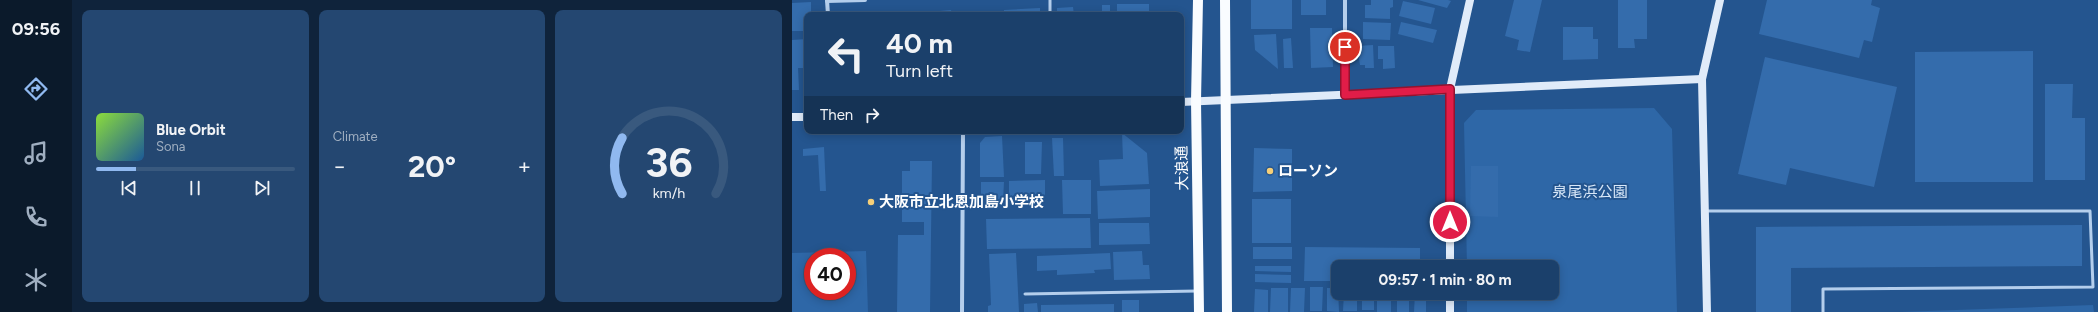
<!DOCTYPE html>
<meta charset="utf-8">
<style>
body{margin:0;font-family:Figtree,"Noto Sans JP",sans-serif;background:#244771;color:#f1f3f6;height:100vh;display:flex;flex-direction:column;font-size:15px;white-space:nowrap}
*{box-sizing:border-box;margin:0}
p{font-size:13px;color:#a0afc1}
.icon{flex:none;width:22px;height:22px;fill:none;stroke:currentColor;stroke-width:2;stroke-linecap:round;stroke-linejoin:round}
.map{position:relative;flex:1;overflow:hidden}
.panel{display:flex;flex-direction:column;gap:10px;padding:10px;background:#0f233b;width:720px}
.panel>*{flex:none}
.guide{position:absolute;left:12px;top:12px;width:380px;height:122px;border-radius:8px;box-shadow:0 2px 10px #0003,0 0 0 1px #39597e;background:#1b406b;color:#f1f3f6;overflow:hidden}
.speed{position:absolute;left:12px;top:248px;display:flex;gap:8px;font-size:20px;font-weight:700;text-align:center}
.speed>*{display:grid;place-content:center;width:52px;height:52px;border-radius:50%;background:#1b406b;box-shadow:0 2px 10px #0003,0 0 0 1px #39597e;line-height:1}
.speed .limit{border:6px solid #d22;background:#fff;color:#111}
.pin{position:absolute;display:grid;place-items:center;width:34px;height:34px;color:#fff;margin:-17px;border:2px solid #fff;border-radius:50%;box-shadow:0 1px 4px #0007}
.me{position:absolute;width:44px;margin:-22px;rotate:0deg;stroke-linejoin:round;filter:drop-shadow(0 0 3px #0008)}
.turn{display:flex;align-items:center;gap:14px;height:84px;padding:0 16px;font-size:18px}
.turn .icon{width:52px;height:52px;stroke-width:2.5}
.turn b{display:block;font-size:28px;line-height:34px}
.then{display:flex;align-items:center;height:38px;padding:0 16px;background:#0003;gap:8px;font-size:15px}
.big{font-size:30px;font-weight:700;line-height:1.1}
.panel .card{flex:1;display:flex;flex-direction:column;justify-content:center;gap:6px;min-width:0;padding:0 14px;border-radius:8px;background:#244771}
.panel .dial{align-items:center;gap:0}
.dial svg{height:104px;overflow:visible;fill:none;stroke:#39597e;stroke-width:7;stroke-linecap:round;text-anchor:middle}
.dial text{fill:#f1f3f6;stroke:none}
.song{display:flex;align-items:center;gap:12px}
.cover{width:48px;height:48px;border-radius:6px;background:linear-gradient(135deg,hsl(90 70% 55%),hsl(210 70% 35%))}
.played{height:4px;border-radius:2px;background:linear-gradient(90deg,#90b9f0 20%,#39597e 20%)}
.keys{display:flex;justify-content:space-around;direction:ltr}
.heat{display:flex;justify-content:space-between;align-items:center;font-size:22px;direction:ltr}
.panel .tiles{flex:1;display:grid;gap:10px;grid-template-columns:repeat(3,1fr)}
.trip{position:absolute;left:539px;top:260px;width:228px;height:40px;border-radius:8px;background:#1b406b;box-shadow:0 2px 10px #0003,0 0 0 1px #39597e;font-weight:700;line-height:40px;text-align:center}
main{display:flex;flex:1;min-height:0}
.tab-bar{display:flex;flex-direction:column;width:72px;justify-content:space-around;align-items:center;background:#0b1a2b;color:#a0afc1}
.tab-bar .icon{width:28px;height:28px}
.tab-bar .active{color:#90b9f0}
.tab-bar b{font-size:18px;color:#f1f3f6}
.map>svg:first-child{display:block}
</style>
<main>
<nav class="tab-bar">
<b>09:56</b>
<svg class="icon active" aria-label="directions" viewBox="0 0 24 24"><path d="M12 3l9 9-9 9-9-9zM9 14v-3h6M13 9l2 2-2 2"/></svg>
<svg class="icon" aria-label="music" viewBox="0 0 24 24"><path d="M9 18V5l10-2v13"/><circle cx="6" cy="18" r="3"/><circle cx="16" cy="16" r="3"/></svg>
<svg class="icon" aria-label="phone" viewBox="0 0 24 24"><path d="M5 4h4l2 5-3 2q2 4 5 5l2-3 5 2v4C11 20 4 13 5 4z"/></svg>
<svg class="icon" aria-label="climate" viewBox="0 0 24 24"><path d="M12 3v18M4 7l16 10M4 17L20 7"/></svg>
</nav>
<section class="panel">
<div class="tiles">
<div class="card">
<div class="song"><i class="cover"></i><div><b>Blue Orbit</b><p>Sona</p></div></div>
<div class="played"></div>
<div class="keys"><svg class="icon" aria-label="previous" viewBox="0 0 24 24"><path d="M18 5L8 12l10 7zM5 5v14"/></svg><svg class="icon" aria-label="pause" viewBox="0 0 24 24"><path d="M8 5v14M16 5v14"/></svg><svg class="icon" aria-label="next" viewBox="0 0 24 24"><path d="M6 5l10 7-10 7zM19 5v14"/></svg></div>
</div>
<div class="card"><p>Climate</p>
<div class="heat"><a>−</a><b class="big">20°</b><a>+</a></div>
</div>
<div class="card dial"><svg viewBox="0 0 100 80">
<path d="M14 69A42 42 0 1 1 86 69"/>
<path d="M14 69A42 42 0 0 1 14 26" stroke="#90b9f0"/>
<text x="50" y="56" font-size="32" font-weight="700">36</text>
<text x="50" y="72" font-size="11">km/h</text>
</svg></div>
</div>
</section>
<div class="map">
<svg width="1306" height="312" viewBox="0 0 1306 312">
<rect width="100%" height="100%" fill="#24558f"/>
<g fill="#2e67a7" fill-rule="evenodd">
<path d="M862,108L880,129L885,312H675V293H760V267H675L672,123L684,110Z"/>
<path d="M74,251L76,312H0V253ZM21,257H55V291H21Z"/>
<path d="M1301,305L1302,312H1107Z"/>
</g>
<g fill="#346cac">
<rect x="459" y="0" width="41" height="29"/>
<rect x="509" y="0" width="25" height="15"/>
<path d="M579,0H601V7L598,8V19L573,18V5H579Z"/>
<path d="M626,0H656L659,1L655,8Z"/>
<path d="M722,0H750L738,52L725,50L727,40L713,36Z"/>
<path d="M826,0H855V39H842L843,48H826Z"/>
<path d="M975,0H1080L1079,5L1088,8L1080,42L1072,40L1067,58L967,34Z"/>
<path d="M611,1L643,8L639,24L607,16Z"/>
<path d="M19,2V15H15V31H0V3Z"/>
<rect x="325" y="4" width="32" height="11"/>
<rect x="310" y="5" width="8" height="10"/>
<path d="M281,7L282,15H265V8Z"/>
<path d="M248,8V15H212V10Z"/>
<path d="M159,10L160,15H114V14Z"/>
<path d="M91,12V15H54L56,13Z"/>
<rect x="288" y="13" width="12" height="2"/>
<path d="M571,22L599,23L598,40L571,39Z"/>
<path d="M609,22L645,30L641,43L606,34Z"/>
<path d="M771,27H801V39H806V59L771,60Z"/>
<path d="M518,28H540L541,67L519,68Z"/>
<path d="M484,34L486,69L463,50L462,35Z"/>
<path d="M499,38L501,68H492L491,39Z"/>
<path d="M15,39V68H6L7,90H0V40Z"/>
<path d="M581,45L582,68H573V65H568L565,46Z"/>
<path d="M586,46H602L603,68L591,69V59H586Z"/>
<path d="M1241,51V182H1123V52Z"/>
<path d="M973,57L1105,87L1082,187L998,168L994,185L946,174Z"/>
<path d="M1253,84H1281L1280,118H1293V180H1253Z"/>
<path d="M330,133L355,153L357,184L308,186L307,160L331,159Z"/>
<path d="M210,136L212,177H188V143L193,137Z"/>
<path d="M260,138H271L272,176H262Z"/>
<path d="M233,142H250L249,174H233Z"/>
<path d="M32,147L34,191H28L26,155L11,156V149Z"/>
<path d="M462,148L500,149V191L461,192Z"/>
<path d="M118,161H140L138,312H105L106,235H132V222H110V171H118Z"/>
<path d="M679,166H706V217L678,216Z"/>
<path d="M253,180V200L217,201V181Z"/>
<path d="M270,180H299V214H271Z"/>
<path d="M189,182H212L211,201H189Z"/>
<path d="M358,189V217L306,219L305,191Z"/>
<rect x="460" y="199" width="39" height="44"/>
<path d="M298,218L299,248L195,249L194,219Z"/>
<path d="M307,223H357L358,244L307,245Z"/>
<path d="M1290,225V266L999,268V312H964V227Z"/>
<rect x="461" y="247" width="39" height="12"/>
<path d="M513,247L628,248V267H546V281H512Z"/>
<path d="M350,251L351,265H357L358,279L322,280L321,252Z"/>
<path d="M224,253L227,312H196V306L199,305L197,254Z"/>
<path d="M318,253L319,269L302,270L303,273L265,275V270L245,271V256Z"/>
<path d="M463,266H499V272L463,271Z"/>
<path d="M463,274L499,275V283L463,282Z"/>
<path d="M518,287H531L530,311H518Z"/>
<path d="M479,288H496V312H478Z"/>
<path d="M499,288H513L512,312H498Z"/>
<path d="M535,288H546L547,312L535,311Z"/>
<path d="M463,289L476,290V312H462Z"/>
<path d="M552,293H565V311H551Z"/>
<rect x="570" y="293" width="12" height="17"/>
<rect x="585" y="293" width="14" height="19"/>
<rect x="605" y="293" width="12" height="19"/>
<path d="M623,293H634V312H622Z"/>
<rect x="330" y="300" width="17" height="12"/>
<path d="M245,303L246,312H232V304Z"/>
<path d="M322,304V312H249V305Z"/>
</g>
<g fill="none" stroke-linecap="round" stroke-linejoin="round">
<g stroke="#b4ceec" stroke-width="3">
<path d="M258,0V15"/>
<path d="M914,211H1298L1301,287L1031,289V312"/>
<path d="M233,294L405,291"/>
</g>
<g stroke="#b4ceec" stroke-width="4">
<path d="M35,0L36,15"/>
<path d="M553,0V95"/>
<path d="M35,1L73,0"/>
<path d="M170,312L171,131"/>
</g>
<g stroke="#e0ebf9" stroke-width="8">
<path d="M389,102L910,79"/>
<path d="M0,117H15"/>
<path d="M658,267V89L678,0"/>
<path d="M658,293V312"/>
<path d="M915,312L910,79L928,0"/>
</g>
<g stroke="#f9fcff" stroke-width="10">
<path d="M406,0L404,101L407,312"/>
<path d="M433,0L435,312"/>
</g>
</g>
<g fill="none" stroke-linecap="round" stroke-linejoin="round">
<g stroke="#92132f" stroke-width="10">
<path id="route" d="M553,47V95L658,89V222"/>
</g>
<use href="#route" stroke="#e11d48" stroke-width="7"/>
</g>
<g fill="#f6cf78" stroke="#24558f" stroke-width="1.5">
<circle cx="478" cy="171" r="4"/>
<circle cx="79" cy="202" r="4"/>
</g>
<g text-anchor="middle" stroke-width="4" stroke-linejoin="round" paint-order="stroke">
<g font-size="15" fill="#fff" stroke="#24558f">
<text transform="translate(390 168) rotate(-91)" y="5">大浪通</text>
</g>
<g font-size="15" font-weight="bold" fill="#fff" stroke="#24558f" text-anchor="start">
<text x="486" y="176">ローソン</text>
<text x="87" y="207">大阪市立北恩加島小学校</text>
</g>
<g font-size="15" fill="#d9e8f9" stroke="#24558f">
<text x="798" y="197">泉尾浜公園</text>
</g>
</g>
</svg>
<div class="speed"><div class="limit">40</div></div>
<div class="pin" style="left:553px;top:47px;background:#d93025"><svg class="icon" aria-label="arrive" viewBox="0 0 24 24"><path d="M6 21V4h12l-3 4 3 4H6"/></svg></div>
<svg class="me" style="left:658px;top:222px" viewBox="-20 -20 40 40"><circle r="17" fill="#e11d48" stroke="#fff" stroke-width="3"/><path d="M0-11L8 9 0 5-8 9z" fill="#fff"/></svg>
<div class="trip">09:57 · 1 min · 80 m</div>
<div class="guide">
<div class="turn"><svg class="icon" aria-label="left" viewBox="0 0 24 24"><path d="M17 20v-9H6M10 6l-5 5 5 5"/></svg><div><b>40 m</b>Turn left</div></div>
<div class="then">Then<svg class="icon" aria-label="right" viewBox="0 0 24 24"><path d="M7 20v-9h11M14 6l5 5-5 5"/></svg></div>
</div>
</div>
</main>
